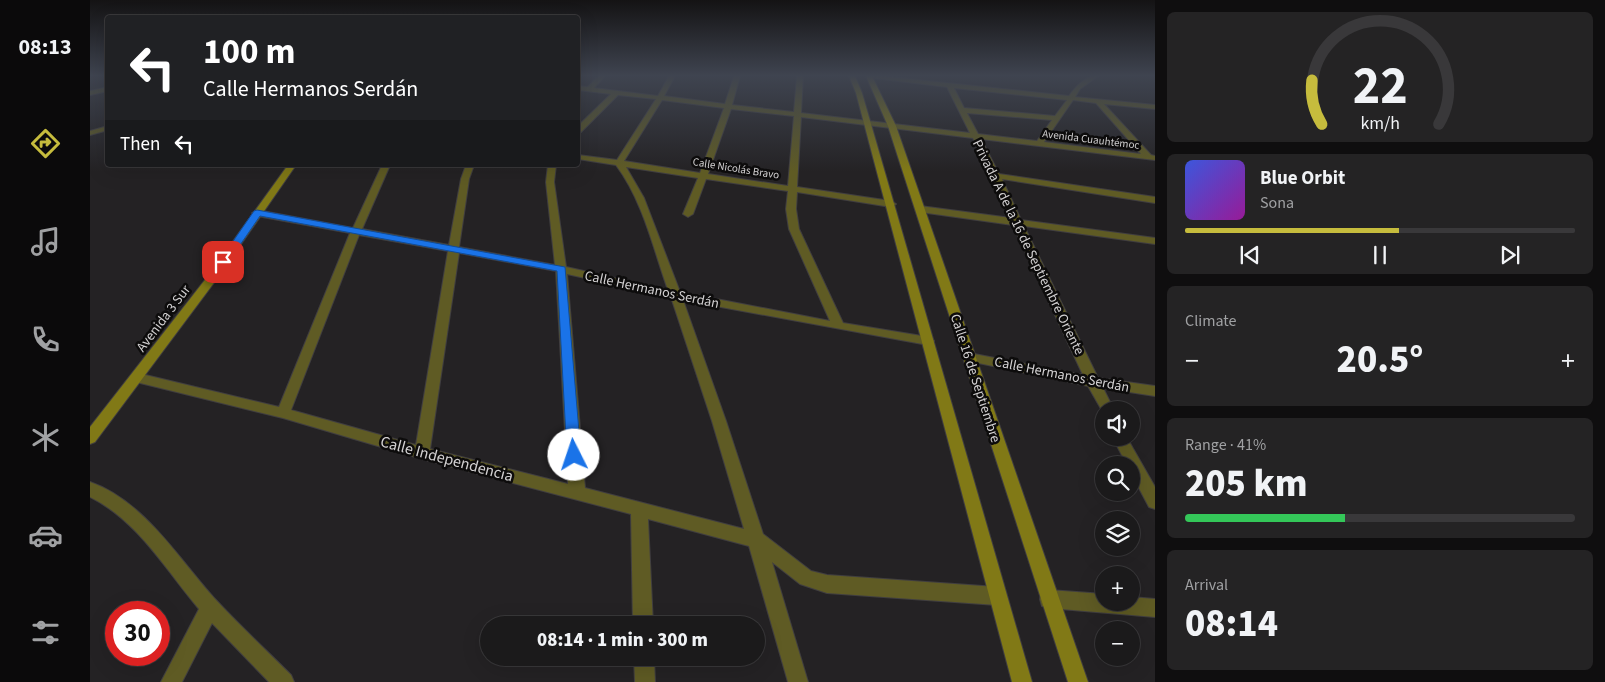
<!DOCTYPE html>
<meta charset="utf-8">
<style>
body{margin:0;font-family:"Source Sans 3",sans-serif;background:#242324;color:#f1f3f6;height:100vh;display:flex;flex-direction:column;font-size:19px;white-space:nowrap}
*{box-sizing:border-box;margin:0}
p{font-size:16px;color:#a0a1a3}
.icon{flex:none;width:28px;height:28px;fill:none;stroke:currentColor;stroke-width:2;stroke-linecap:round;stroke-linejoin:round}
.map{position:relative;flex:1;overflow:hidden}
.sheet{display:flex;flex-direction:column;gap:12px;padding:12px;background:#0f0e0f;width:450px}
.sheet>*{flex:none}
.hud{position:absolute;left:15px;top:15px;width:475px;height:152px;border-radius:5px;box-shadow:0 5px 20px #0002,0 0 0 1px #39383a;background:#202124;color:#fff;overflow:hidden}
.tools{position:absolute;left:1005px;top:401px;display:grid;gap:10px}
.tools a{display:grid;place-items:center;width:45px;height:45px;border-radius:50%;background:#1b1a1b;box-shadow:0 5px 20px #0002,0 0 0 1px #39383a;font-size:25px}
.speed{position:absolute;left:15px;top:601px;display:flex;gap:10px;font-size:25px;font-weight:700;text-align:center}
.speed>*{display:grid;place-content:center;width:65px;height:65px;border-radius:50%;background:#1b1a1b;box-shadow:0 5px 20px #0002,0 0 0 1px #39383a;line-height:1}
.speed .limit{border:8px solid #d22;background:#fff;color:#111}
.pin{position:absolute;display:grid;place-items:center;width:42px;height:42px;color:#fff;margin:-21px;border-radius:10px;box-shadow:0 2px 8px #0006}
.me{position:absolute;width:55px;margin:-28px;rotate:356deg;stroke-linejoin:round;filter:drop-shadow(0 0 4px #0008)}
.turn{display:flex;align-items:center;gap:18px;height:105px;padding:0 15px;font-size:22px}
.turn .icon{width:65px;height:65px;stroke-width:2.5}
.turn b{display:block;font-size:35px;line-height:42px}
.then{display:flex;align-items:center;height:48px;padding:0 15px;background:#0003;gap:10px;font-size:19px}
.big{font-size:38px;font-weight:800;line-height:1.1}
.sheet .card{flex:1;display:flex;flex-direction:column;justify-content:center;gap:8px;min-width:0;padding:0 18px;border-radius:8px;background:#242324}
.sheet .dial{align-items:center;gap:0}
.dial svg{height:130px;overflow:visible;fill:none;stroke:#39383a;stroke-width:7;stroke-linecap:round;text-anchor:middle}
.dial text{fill:#f1f3f6;stroke:none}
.song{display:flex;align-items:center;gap:15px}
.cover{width:60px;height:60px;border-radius:8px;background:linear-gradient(135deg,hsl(230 70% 55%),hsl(300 70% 35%))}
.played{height:5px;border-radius:2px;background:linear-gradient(90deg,#c6bc3d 55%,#39383a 55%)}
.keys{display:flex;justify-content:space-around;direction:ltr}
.heat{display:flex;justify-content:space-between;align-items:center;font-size:28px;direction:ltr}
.charge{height:8px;border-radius:4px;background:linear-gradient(90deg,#34c759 41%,#39383a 0)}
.trip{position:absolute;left:390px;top:616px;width:285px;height:50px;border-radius:25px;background:#1b1a1b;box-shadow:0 5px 20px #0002,0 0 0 1px #39383a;font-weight:800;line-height:50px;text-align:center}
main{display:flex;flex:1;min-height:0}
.tab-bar{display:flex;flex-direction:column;width:90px;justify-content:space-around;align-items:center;background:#0b0a0b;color:#a0a1a3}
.tab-bar .icon{width:35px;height:35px}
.tab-bar .selected{color:#c6bc3d}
.tab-bar b{font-size:22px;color:#f1f3f6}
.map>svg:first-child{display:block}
</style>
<main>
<nav class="tab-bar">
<b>08:13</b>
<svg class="icon selected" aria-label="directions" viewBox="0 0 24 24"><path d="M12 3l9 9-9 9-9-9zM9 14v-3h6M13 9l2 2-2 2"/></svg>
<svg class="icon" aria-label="music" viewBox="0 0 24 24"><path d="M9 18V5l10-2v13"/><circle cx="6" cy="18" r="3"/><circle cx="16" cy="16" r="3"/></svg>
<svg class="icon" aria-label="phone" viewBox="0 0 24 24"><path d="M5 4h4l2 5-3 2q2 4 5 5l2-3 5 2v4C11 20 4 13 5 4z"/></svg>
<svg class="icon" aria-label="climate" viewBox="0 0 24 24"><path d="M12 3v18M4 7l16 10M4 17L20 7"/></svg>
<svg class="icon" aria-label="car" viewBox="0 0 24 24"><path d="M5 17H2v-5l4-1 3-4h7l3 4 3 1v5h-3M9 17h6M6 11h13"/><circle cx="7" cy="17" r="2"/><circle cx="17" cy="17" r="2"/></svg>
<svg class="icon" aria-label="filters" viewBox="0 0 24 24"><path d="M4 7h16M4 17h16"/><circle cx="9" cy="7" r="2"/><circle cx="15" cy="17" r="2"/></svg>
</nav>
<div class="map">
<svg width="1065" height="682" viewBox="0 0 1065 682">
<rect width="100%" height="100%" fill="#242224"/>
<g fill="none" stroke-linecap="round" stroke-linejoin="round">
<g stroke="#403e40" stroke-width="2">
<g id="street">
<path d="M508,76H515L504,88L568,96L579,76H585L574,96L635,104L644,76H650L642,105L704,112L707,76H713L711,113L880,133L857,87L776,77L791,76L979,96C986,86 995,76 1008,76L990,89L985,97L1065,105V109L1014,104L1061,155L1065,156V160L891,139L909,174L1065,197V203L912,179L931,220L1065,238V244L934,226L1008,378L1065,386V396L1013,388L1024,410H1014V414L998,386L874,360L873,357L874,354L879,353L993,375L923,225L830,212L825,209L830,206L921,218L883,138L711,117L707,187L801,201L806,204L801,207L707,192L706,209L709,229L753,323L838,337L842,338L844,341L842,344L838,345L593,300L636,421L673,534L721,571L737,575L907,587L914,590L916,596L914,602L907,605L737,593L710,584L682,562L718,682H698L659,546L558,519L563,625H543L541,514L332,459L193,418L42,381L40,378L42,375L47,373L189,407L260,233L167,216L162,213L167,210L263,228L292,165H300L272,229L359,245L371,179L376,165H384L379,179L369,247L465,265L456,182L458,165H466L464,182L476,267L578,290C563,248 553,201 526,165L488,159V155L527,160L566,99L528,95L491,132H488V126L521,94L488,90V86L498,87ZM864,88L977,100L965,116L874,108ZM572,100L634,108L610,173L534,161ZM983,100L1006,103L1051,154L954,142ZM641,109L704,116L698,186L618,174ZM877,113L962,120L947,141L888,134ZM536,167L608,178L593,214L598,217L603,214L616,179L698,191L696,209L699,229L740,321L590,292L554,198ZM269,235L358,251L326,445L201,410ZM369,253L466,271L478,484L340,449ZM477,274L581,297L622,421L654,529L495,488Z"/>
<path d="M18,87V91L0,95V91Z"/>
<path d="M18,126V130L0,135V131Z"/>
<path d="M1023,438H1037L1065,487V509L1059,507L1041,473V465H1037Z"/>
<path d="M0,482C54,501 88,558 125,599C149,625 176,650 201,675L204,682H179L122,623L92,682H71L109,609C76,570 47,520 0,497Z"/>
<path d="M959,590L1014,594V602H1041V597L1065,599V617L959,608L952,606L950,599L952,592Z"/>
<path d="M544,658H564L565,682H545Z"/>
</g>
</g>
<g stroke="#403e40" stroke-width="2">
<g id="secondary">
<path d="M759,76H765L772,93L942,682H922L766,93Z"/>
<path d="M776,76H782L806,126L998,682H978L798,126Z"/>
<path d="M198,165H206L126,280L5,442L0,444V427L118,276Z"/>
</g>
</g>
<use href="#street" fill="#5f5b24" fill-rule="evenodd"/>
<use href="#secondary" fill="#817916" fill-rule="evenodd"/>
</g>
<linearGradient id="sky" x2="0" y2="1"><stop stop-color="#141314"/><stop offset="0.44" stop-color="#3f4450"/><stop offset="1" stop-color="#3f4450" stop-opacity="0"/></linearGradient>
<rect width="1065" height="172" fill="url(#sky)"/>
<path fill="#1a73e8" stroke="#114b97" d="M167,210L475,267L491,455L489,459H479L477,455L467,271L170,216L137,264H130V260L164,211Z"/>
<g text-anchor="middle" stroke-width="5" stroke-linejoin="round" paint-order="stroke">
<g font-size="11" fill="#d3d1d2" stroke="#0d0c0c">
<text transform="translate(1001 139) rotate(7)" y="4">Avenida Cuauhtémoc</text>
<text transform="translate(646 168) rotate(9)" y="4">Calle Nicolás Bravo</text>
</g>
<g font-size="14" fill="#d3d1d2" stroke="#0d0c0c">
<text transform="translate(939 247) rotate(64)" y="5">Privada A de la 16 de Septiembre Oriente</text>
<text transform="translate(562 289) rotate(12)" y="5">Calle Hermanos Serdán</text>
<text transform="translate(73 318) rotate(-53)" y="5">Avenida 3 Sur</text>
<text transform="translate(972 374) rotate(11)" y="5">Calle Hermanos Serdán</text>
<text transform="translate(886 378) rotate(72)" y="5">Calle 16 de Septiembre</text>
</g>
<g font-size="16" fill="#d3d1d2" stroke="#0d0c0c">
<text transform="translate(357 458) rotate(15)" y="6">Calle Independencia</text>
</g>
</g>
</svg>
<div class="tools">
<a><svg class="icon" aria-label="sound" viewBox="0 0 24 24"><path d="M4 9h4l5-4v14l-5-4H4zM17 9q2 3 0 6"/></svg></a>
<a><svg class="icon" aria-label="search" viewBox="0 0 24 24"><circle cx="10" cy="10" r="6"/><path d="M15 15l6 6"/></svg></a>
<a><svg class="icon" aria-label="layers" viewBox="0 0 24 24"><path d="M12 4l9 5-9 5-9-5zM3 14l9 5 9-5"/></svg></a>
<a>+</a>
<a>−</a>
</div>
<div class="speed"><div class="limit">30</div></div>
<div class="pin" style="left:133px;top:262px;background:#d93025"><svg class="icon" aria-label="arrive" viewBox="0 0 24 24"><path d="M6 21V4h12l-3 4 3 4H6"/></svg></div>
<svg class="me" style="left:484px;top:455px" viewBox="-20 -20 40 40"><circle r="19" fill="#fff"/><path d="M0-13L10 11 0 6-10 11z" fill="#1a73e8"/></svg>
<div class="trip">08:14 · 1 min · 300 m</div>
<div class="hud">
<div class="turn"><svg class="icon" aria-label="left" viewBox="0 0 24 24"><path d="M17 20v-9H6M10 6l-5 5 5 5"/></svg><div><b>100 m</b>Calle Hermanos Serdán</div></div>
<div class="then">Then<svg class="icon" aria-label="left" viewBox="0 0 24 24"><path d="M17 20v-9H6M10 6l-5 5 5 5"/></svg></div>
</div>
</div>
<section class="sheet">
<div class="card dial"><svg viewBox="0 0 100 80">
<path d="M14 69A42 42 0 1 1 86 69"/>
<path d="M14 69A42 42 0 0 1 8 42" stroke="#c6bc3d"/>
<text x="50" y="56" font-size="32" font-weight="700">22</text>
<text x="50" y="72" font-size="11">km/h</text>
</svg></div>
<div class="card">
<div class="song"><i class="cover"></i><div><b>Blue Orbit</b><p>Sona</p></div></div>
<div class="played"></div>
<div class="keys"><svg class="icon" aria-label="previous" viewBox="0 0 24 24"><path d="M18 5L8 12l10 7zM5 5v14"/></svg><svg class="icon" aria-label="pause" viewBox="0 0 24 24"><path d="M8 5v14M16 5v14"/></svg><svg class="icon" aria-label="next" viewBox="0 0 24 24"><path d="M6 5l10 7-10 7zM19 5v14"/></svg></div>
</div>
<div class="card"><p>Climate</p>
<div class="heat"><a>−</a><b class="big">20.5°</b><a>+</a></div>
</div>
<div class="card"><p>Range · 41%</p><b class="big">205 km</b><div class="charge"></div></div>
<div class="card"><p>Arrival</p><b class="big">08:14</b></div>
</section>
</main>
